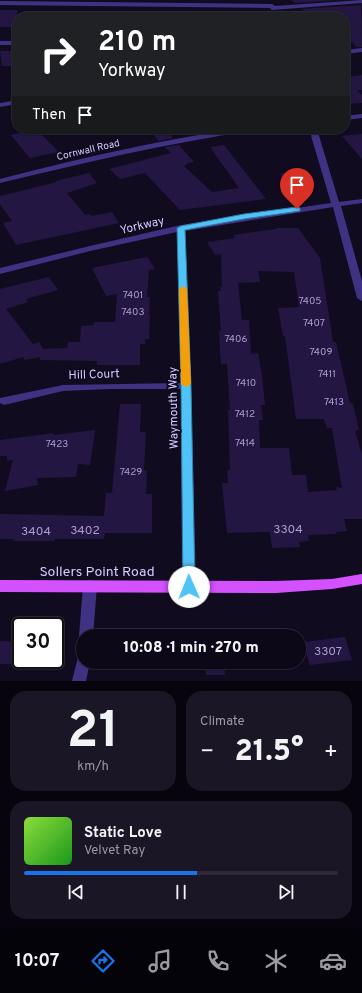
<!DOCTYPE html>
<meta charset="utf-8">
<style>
body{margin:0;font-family:Overpass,sans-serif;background:#1b1625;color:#f1f3f6;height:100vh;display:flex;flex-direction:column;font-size:15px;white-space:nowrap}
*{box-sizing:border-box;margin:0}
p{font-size:13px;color:#9a9aa2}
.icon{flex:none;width:22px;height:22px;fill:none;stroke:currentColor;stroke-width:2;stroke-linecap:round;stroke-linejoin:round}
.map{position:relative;height:681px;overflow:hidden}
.sheet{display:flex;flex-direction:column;gap:10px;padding:10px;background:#07040d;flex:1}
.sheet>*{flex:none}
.top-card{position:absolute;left:12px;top:12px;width:338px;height:122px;border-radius:16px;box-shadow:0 1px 3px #0004,0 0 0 1px #2d2937;background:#202124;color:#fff;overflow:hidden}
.speed{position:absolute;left:12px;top:617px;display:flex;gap:8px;font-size:20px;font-weight:700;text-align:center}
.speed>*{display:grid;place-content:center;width:52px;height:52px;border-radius:50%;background:#0d0818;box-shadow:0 1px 3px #0004,0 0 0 1px #2d2937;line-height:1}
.speed .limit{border:2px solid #111;border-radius:6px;background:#fff;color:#111}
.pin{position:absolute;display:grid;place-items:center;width:34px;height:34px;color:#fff;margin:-41px -17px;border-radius:50% 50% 50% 0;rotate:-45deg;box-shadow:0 0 4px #0007}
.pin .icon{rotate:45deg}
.me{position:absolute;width:44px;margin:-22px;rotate:359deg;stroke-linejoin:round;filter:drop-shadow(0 0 3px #0008)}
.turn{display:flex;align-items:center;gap:14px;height:84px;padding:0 20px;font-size:18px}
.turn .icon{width:52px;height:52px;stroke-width:2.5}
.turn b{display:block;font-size:28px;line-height:34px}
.then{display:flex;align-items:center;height:38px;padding:0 20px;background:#0003;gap:8px;font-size:15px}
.big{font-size:30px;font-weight:800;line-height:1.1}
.sheet .widget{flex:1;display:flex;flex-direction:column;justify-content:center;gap:6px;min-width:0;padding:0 14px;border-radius:16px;background:#1b1625}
.sheet .dial{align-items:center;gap:0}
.dial b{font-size:52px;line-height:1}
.song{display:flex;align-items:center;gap:12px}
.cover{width:48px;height:48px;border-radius:6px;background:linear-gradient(135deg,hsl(90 70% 55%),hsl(120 70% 35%))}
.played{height:4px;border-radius:2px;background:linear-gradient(90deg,#1a73e8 55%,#2d2937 55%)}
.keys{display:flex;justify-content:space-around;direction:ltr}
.heat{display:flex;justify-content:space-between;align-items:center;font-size:22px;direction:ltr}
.sheet .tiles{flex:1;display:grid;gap:10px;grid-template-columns:1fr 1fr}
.widget:last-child{grid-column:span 2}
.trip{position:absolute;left:76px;top:629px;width:230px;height:40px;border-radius:20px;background:#0d0818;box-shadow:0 1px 3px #0004,0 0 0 1px #2d2937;font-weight:800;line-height:40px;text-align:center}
.dock{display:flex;height:64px;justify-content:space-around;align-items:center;background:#05030a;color:#9a9aa2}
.dock .icon{width:28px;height:28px}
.dock .on{color:#1a73e8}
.dock b{font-size:18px;color:#f1f3f6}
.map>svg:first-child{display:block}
</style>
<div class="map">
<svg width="362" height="681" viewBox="0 0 362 681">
<rect width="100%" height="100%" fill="#110b20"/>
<g fill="#241642" fill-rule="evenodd">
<path d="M291,0H340L295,3Z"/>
<path d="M361,5L362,47H357L345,36V17H310L302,9Z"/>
<rect x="0" y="10" width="17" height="17"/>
<path d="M0,51H17V66H2Z"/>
<path d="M362,75V90H357L362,95V103L345,104V77Z"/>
<path d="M36,129L59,152L30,158L11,135Z"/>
<path d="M148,129H166L173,138L159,141Z"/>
<path d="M362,134V159L342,136Z"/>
<path d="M179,145L194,162L188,163L184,166L212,192L239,188L210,147L224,145L266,199L180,210L145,173L120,179L109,169L171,153L165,147Z"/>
<path d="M89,173L97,183L67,193L85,215L90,214L91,216L112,212L119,223L16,245L3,223L12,221L0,204V196L57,182L56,181Z"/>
<path d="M280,173H303L306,187H303L301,189H286Z"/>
<path d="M275,228H298L320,258L333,342H336L350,403L353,404L359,430L355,431L362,455V519H344L347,531L336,532V534L308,535L309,541L299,542L300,547L272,548L270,532L227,533L222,483H228L227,470H230L228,410H230L227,364H221L220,352L219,331H221L218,291H221L220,287H222L221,254L215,255L207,242L235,238L233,235L276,229ZM258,271L294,272L299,307L278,308L283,336H285L296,419H324L327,428H332L342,488L336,487L337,490L308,492L306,475H292L289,448H260L259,420H263L261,405H265L262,376L258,353L251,354L249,320H242L238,283L260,282Z"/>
<path d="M147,257L155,269L149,270L147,297H150L149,314H150L149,339H145V344H140V365H97V361L40,360V357L25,360L23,357L0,364V289L49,277L58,290L26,299L28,302L6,309L33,344L39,342L43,349L67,348L68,342H80L81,326L94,325V322H115L117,294L106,296L92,268Z"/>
<path d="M120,404H141L140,432H146L144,470H147L146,494H152V533H105L104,539H55V541H13L14,539H0V514L104,516L106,493H112Z"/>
<path d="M95,430L90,465L78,464L76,477L37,478L38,485L5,491L13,460L7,461V456H0V440L54,433V435Z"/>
<path d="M345,637L352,660L310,665L303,642Z"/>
<path d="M0,641L21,642V664H0Z"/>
<path d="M206,662H224L225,675H206Z"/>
</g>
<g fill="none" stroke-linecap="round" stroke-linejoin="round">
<g fill="#3f3282" fill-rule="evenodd">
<path d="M362,0V3L272,10L270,8L0,5V1L272,4L275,6Z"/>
<rect x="0" y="41" width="17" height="4"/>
<path d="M362,48V52L345,54V50Z"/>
<path d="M17,100V104L0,107V103Z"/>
<path d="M362,114V118L345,120V116Z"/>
<path d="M237,129H256L252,131C167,143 83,163 0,183V179C78,159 157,140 237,129Z"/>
<path d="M309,129H317L339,202L362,199V203L341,206L362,281V301L357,298L333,207L185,231L191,386L196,587L194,591L189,593L184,591L182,587L181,389H110L63,391L4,405L0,403V398L63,385L181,383L177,232L90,251L0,274V268L90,246L181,225L331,203Z"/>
<path d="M90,580L95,582L97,586L93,636H83V641L79,636L83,586L85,582Z"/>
<path d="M83,656V662H90L86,681H72L78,657Z"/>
</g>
<path fill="#d451ff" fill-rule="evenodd" d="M362,574V584L332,589L276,593L0,592V580L276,581L332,579Z"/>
</g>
<path fill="#4fc3f7" stroke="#337fa1" d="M297,207L300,208V211L244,219L185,230L191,386L195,587L193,590L189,592L185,590L183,587L181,386L177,228L181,226L244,214Z"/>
<path fill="#f59e0b" d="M183,286L187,289L191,384L186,387L181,384L179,289Z"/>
<g text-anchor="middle" stroke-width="4" stroke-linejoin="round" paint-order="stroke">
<g font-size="10" fill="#d6caff" stroke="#110b20">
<text transform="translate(88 149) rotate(-13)" y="4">Cornwall Road</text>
</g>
<g font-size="10" fill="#aa9dd0">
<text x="133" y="298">7401</text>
<text x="310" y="304">7405</text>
<text x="133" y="315">7403</text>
<text x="314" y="326">7407</text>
<text x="236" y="342">7406</text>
<text x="321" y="355">7409</text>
<text x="327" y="377">7411</text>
<text x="246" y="386">7410</text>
<text x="334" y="405">7413</text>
<text x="245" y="417">7412</text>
<text x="245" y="446">7414</text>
<text x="57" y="447">7423</text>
<text x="131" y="475">7429</text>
</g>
<g font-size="12" fill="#d6caff" stroke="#110b20">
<text transform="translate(142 225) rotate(-13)" y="4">Yorkway</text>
<text transform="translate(94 374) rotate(-2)" y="4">Hill Court</text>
<text transform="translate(173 408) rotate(-91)" y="4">Waymouth Way</text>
</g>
<g font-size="12" fill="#aa9dd0">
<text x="288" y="533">3304</text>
<text x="85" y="534">3402</text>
<text x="36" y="535">3404</text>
<text x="328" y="655">3307</text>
</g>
<g font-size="14" fill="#d6caff" stroke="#110b20">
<text x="97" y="576">Sollers Point Road</text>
</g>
</g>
</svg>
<div class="speed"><div class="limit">30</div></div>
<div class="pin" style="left:297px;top:209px;background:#d93025"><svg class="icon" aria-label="arrive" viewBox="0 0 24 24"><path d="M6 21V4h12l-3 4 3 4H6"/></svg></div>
<svg class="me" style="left:189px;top:587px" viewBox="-20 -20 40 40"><circle r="19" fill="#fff"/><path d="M0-13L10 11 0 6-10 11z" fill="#4fc3f7"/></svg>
<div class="trip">10:08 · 1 min · 270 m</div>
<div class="top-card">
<div class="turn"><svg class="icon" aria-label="right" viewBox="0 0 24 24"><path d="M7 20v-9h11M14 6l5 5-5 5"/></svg><div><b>210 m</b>Yorkway</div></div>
<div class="then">Then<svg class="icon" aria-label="arrive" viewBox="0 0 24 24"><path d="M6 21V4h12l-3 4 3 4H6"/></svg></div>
</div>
</div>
<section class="sheet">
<div class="tiles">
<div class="widget dial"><b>21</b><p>km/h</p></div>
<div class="widget"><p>Climate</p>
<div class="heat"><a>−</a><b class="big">21.5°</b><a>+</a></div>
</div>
<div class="widget">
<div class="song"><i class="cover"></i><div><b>Static Love</b><p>Velvet Ray</p></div></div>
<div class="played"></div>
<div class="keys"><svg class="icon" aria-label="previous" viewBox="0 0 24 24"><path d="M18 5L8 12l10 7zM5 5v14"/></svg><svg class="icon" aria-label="pause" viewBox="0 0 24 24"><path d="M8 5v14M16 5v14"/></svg><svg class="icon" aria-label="next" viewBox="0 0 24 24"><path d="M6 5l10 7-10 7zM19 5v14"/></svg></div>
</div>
</div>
</section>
<nav class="dock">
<b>10:07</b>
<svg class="icon on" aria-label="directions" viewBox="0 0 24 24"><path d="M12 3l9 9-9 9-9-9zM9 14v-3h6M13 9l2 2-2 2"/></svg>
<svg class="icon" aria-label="music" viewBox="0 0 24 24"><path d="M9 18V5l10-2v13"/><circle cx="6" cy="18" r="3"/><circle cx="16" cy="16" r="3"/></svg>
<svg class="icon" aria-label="phone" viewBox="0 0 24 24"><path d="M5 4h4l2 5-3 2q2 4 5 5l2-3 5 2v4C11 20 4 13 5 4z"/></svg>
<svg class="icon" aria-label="climate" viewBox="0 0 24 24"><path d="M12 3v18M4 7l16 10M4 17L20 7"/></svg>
<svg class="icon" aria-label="car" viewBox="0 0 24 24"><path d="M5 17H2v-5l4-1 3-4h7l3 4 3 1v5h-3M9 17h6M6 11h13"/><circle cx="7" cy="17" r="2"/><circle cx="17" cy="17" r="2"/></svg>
</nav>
